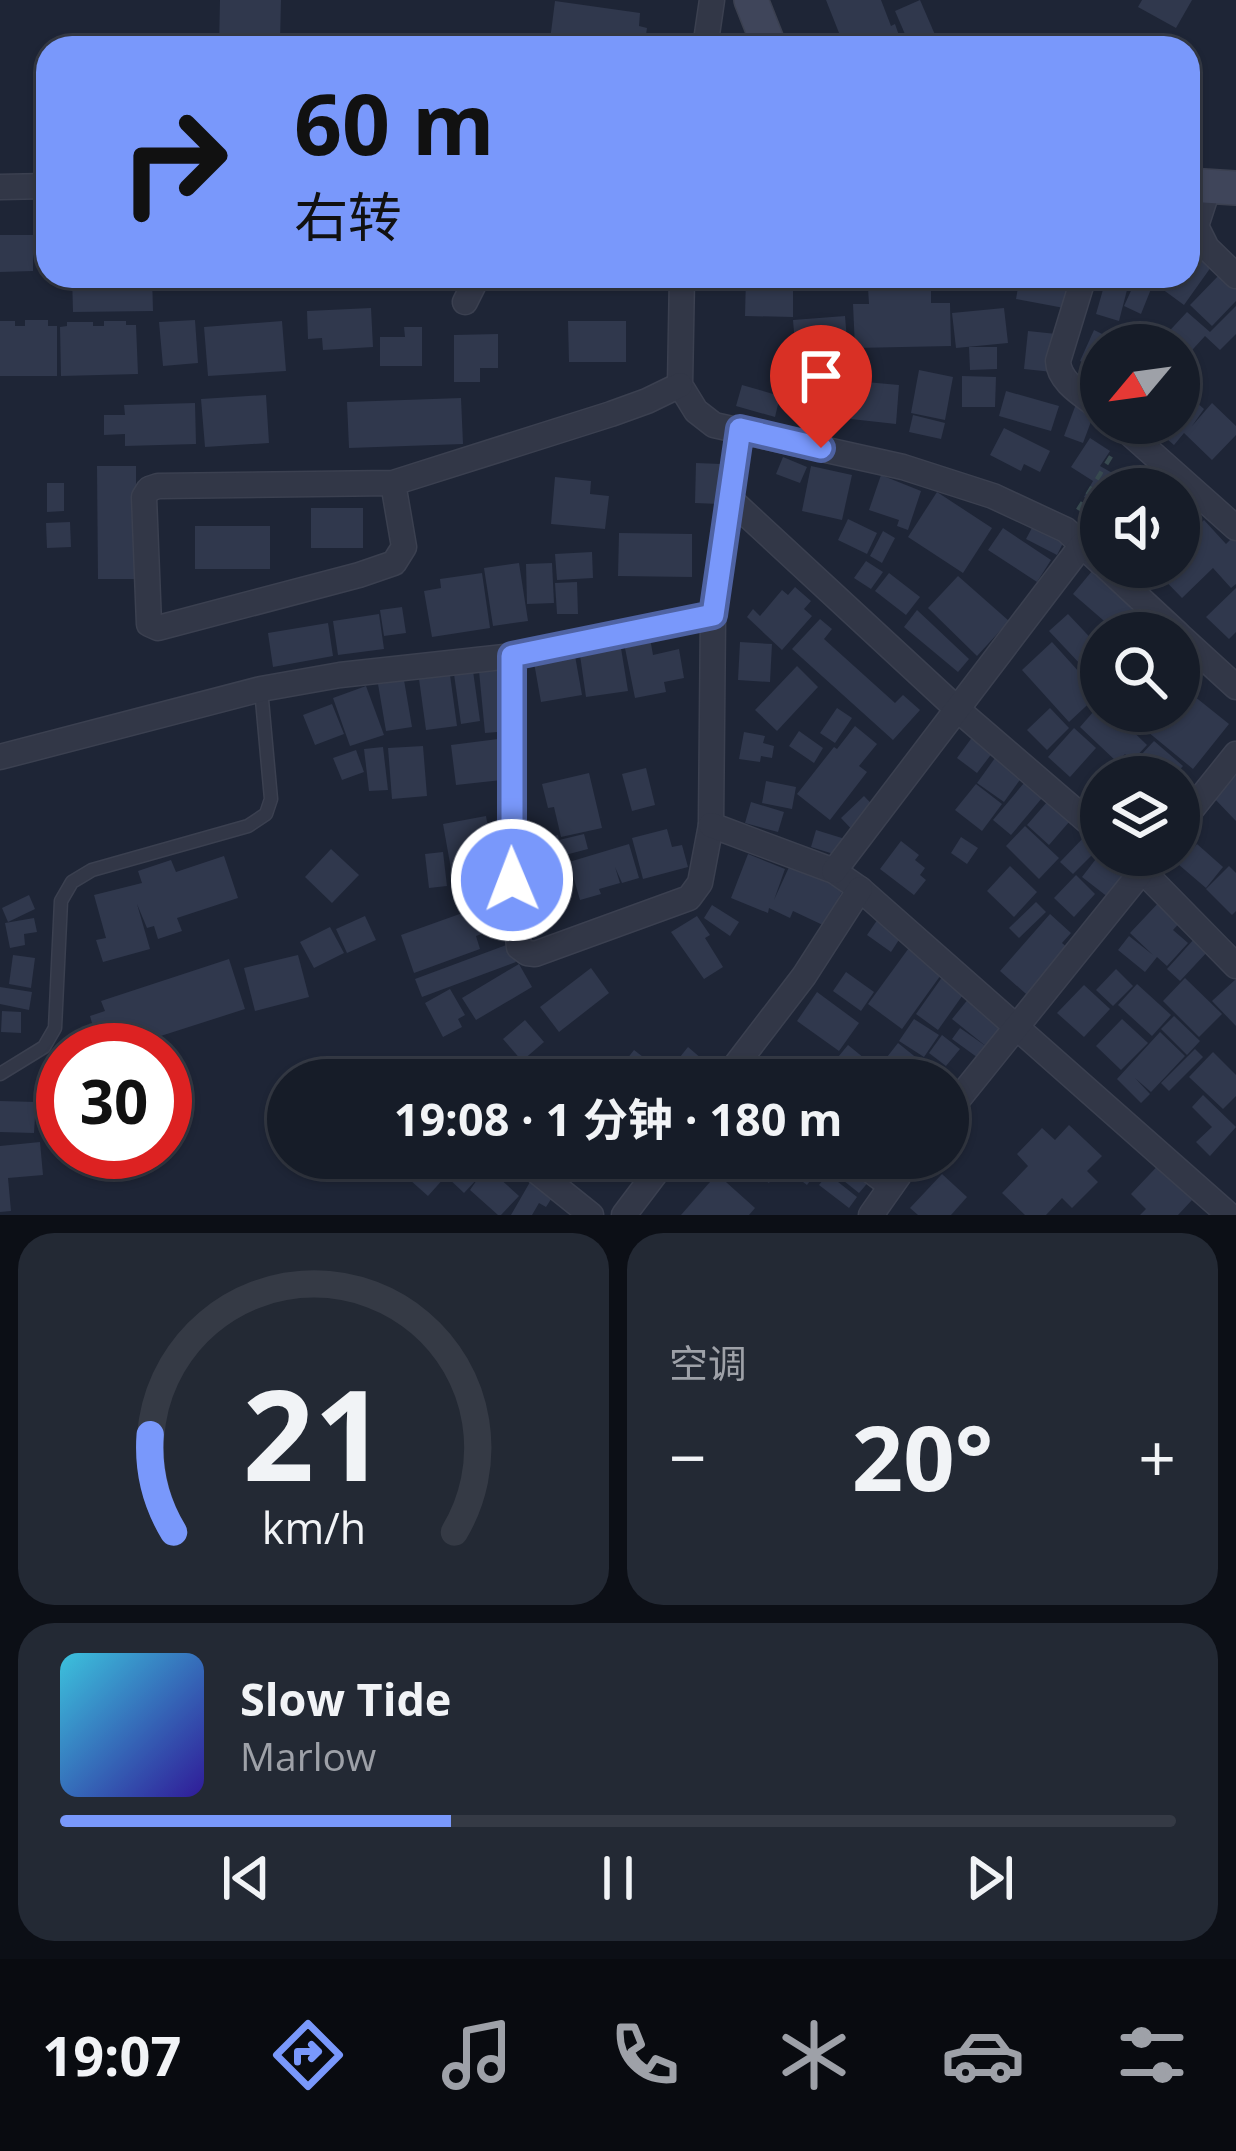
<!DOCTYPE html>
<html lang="zh">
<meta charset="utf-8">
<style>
body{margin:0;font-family:"Open Sans","Noto Sans SC",sans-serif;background:#232934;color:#f1f3f6;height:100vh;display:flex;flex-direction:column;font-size:45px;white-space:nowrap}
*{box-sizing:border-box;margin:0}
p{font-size:39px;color:#9ea1a8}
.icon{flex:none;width:66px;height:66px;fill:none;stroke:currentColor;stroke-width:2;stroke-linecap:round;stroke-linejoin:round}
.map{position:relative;height:1215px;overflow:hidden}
.details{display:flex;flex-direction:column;gap:18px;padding:18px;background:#0c0f16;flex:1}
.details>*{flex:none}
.guide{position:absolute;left:36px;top:36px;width:1164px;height:252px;border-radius:36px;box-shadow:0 3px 9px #0004,0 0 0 3px #353a45;background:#7998fb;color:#111;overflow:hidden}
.needle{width:78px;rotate:241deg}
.fabs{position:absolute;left:1080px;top:324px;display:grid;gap:24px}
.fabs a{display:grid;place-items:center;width:120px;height:120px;border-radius:50%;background:#161c28;box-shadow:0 3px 9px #0004,0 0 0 3px #353a45;font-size:60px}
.speed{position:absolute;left:36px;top:1023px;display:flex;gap:24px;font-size:60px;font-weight:700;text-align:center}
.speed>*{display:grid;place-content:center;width:156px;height:156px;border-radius:50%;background:#161c28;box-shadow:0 3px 9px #0004,0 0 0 3px #353a45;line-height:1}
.speed .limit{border:18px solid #d22;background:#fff;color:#111}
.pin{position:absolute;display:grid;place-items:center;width:102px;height:102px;color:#fff;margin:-123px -51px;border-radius:50% 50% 50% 0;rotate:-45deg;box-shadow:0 0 12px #0007}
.pin .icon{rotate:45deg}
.me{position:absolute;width:132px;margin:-66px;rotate:359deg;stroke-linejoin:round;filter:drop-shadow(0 0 9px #0008)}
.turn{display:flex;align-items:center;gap:42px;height:252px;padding:0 60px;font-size:54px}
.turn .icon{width:156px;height:156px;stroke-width:2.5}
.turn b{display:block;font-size:84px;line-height:102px}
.big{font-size:90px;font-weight:700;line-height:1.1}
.details .widget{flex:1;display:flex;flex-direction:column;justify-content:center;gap:18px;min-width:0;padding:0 42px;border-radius:36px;background:#232934}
.details .dial{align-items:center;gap:0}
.dial svg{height:312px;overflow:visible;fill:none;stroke:#353a45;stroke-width:7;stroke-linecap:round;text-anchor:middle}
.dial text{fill:#f1f3f6;stroke:none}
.song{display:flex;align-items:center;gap:36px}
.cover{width:144px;height:144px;border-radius:18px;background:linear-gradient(135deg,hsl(190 70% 55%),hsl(250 70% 35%))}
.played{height:12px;border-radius:6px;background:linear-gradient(90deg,#7998fb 35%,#353a45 35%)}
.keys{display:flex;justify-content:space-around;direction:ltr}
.heat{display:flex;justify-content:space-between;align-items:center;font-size:66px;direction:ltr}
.details .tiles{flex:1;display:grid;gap:18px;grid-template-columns:1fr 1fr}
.widget:last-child{grid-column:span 2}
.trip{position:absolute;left:267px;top:1059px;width:702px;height:120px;border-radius:60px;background:#161c28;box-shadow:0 3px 9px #0004,0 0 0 3px #353a45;font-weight:700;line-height:120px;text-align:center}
.menu{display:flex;height:192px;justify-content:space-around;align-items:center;background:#090b10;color:#9ea1a8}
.menu .icon{width:84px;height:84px}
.menu .active{color:#7998fb}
.menu b{font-size:54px;color:#f1f3f6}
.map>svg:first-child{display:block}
</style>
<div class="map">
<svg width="1236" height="1215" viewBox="0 0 1236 1215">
<rect width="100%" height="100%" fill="#1e2536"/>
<g fill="#30384d">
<path d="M220,0H281L280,42L252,41L251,48H219Z"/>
<path d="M826,0H881L891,26L895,24L903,47L845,48Z"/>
<path d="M920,0L939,44L930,48H911L895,11Z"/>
<path d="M1142,0H1192L1176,28L1138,7Z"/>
<path d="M555,1L640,13L639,26L647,28L644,48H549Z"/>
<path d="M0,235H33V271L0,272Z"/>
<path d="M1188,240L1216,260L1184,305L1154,283L1159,276H1188Z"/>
<path d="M1221,273L1236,287V301L1212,326L1190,305Z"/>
<path d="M72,276H152L153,311L73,312Z"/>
<path d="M746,276H793V317L745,316Z"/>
<path d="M1020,276H1079L1080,311L1016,299Z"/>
<path d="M1106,279L1128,286L1119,321L1096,314Z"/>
<path d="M1135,282L1151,289L1141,314L1124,306Z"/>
<path d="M931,287V303H950L951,346L855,348L853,304H869L868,288Z"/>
<path d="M1236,306V334L1220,350L1205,336L1183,360L1179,356V345H1166L1161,340L1187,312L1210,332Z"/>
<path d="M371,308L373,347L323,350L322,338L308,339L307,311Z"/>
<path d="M1004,308L1008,343L956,348L952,313Z"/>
<path d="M845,316L848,352L796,356L793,320Z"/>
<path d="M25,320H48V326H57V376H0V321H15V326H25Z"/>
<path d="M195,320L198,363L163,366L159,322Z"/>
<path d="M104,321H126V325H136L138,374L61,376L60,327L67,326V322H93V326H104Z"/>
<path d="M282,321L286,371L208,376L204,327Z"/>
<path d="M568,321H626V362H569Z"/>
<path d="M404,327H422V366H380V337H405Z"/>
<path d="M1094,330L1125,345H1101V370L1080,361Z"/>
<path d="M1028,331L1066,335L1062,373L1024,369Z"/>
<path d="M498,334V368H480V382H454V335Z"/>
<path d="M969,347H997V369L970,370Z"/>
<path d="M919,370L953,377L945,420L911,413Z"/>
<path d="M820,373L850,378L846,406L816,402Z"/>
<path d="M962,376L996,377L995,407H962Z"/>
<path d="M855,381L899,385L896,424L851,419Z"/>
<path d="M742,385L780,396L775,417L736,406Z"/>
<path d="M1006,391L1059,406L1051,431L999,416Z"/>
<path d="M1184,391L1204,409L1192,426L1212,403L1236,426V435L1212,460L1184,433L1174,445L1153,427L1157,423H1179V397Z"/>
<path d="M266,395L269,443L205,447L201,399Z"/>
<path d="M461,398L463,444L349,448L347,402Z"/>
<path d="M195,403L196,444L125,446V434L104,435V415H125L124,405Z"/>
<path d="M1076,404L1095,411L1083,443L1064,436Z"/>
<path d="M913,415L945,423L941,439L909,432Z"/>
<path d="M1004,428L1050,451L1040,472L1024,464L1021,471L990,455Z"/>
<path d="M1090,438L1110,451L1100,466L1114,474L1105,489H1101L1097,504L1084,497L1093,481L1071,467Z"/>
<path d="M783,457L807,467L800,483L776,474Z"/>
<path d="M1154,461L1194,501L1179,517V489H1148L1137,478Z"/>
<path d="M696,463L721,464L719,504L695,503Z"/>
<path d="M97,466H136V579H98Z"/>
<path d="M811,466L852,475L842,520L802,511Z"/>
<path d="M881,475L921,491L908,530L897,526L899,520L869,510Z"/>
<path d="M555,477L591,481L590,494L609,496L605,529L551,524Z"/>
<path d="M47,483H64V511L47,512Z"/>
<path d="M937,492L992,528L963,573L908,537Z"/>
<rect x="311" y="508" width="52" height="40"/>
<path d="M848,519L877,533L867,554L838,540Z"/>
<path d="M1204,520L1226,544L1236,534V584L1231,588L1213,568L1182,598L1152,567H1179V545Z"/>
<path d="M70,522L71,547L47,548L46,523Z"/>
<path d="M1034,524L1064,541L1057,555L1026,539Z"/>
<rect x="195" y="526" width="75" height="43"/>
<path d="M1003,528L1051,560L1037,582L988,550Z"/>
<path d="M883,531L895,538L882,563L870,556Z"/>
<path d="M619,533L692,534V577L618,576Z"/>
<path d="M592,552L593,578L557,580L555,554Z"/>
<path d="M866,561L883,572L871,589L854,578Z"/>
<path d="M519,563L528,621L493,626L484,568Z"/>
<path d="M552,563L554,603L527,604L526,564Z"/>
<path d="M1097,565L1151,612L1133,633H1118L1073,594Z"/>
<path d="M482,573L490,628L432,637L424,591L441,588L440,579Z"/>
<path d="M889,573L920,597L906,615L875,591Z"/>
<path d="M958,576L1009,621L977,656L928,608Z"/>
<path d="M577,582L578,614H557L555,583Z"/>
<path d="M795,587L811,601L804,609L812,616L782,650L747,617L753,609L760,616L782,590L788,595Z"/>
<path d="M1236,588V632L1229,639L1206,617Z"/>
<path d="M402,607L406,633L384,636L380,610Z"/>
<path d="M917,610L969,659L958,672L904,627Z"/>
<path d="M379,614L384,649L338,655L333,621Z"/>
<path d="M1068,614L1100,648L1082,666L1049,631Z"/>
<path d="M820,619L832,629L824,639L895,703L903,695L920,710L893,740L792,649Z"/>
<path d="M328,623L333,656L273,667L268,633Z"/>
<path d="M650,638L653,655L679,649L684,678L664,682L666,692L635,698L624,643Z"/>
<path d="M620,642L628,691L586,697L579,648Z"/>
<path d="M740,642L772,644L770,682L738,680Z"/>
<path d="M1052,642L1099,694L1069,722L1022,670Z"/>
<path d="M574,650L582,695L541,702L533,657Z"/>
<path d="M797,666L818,687L777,731L755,710Z"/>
<path d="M505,669L511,731L485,733L479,671Z"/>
<path d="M473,671L480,721L461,724L454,674Z"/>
<path d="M450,675L457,726L426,730L419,679Z"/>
<path d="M404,680L412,727L386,731L378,684Z"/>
<path d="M366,686L384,735L350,746L333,698Z"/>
<path d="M1184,688L1229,724L1193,769L1148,732L1165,711H1179V694Z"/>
<path d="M1101,703V711H1112L1147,745L1132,761L1125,754L1117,762L1080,727Z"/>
<path d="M332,704L344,734L315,745L303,715Z"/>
<path d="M837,708L852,718L835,743L820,733Z"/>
<path d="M1050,708L1069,728L1047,750L1027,730Z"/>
<path d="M855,726L877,744L859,766L867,772L830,820L797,794L834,747L837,749Z"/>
<path d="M1074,728L1096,748L1070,777L1048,757Z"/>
<path d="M799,731L823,748L814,763L789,746Z"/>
<path d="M744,732L765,736L763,743L774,746L772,758L761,756L760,762L739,759Z"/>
<path d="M976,732L996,748L977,773L957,758Z"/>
<path d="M498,739L502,780L456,785L451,745Z"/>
<path d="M1154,741L1183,766L1173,777H1166L1141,755Z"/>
<path d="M423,746L427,796L392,799L388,748Z"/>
<path d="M383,747L388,790L369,791L364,749Z"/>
<path d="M356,750L364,772L342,780L333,758Z"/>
<path d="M995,758L1022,777L1004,802L977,783Z"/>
<path d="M646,768L655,805L632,811L622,774Z"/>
<path d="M589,773L602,828L561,837L554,807L548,808L542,784Z"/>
<path d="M1236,775V821L1213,797Z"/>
<path d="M1029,777L1047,792L1011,835L993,820Z"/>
<path d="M766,781L796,787L792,809L762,803Z"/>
<path d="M976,784L1002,804L982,831L955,810Z"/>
<path d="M1054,794L1076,814L1049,845L1027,825Z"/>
<path d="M864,796L881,814L858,836L841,818Z"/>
<path d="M751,802L784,812L778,832L745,823Z"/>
<path d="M486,816L496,873L453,880L443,824Z"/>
<path d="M1025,826L1059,858L1039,879L1006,846Z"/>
<path d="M667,829L672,847L682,845L688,867L643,879L632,838Z"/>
<path d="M816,830L858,843L853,860L811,847Z"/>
<path d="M584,834L588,849L546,860L540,840L558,835L559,840Z"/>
<path d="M1087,834L1100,847L1073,874L1060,862Z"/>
<path d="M961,837L978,848L967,864L951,853Z"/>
<path d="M901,841L919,855L915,860L925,868L920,875L926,880L914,895L880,869Z"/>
<path d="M629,844L639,878L622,883L615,867L620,883L599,889L601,894L580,900L569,862Z"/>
<path d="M1197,844L1223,867L1206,888L1178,864Z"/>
<path d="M331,849L359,875L332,903L305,877Z"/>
<path d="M443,852L447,886L429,888L425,854Z"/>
<path d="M748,854L785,869L774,900L790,865L844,887L825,926L793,911L790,918L769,908L768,913L731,898Z"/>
<path d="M1099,855L1131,878L1113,901L1082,877Z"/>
<path d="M224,856L238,898L177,918L182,931L158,939L154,926L147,928L137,904L150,949L103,962L96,940L106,938L94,895L142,883L138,871L171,860L176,872Z"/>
<path d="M1010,866L1037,892L1014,917L987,891Z"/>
<path d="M1229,866L1236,873V911L1232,915L1206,889Z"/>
<path d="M1076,875L1095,894L1074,917L1054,898Z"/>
<path d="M29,895L35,909L8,922L2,908Z"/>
<path d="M1163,898L1184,918L1173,930L1188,943L1167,966L1157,957L1145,972L1118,950L1129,936L1153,955L1130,933Z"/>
<path d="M1036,902L1046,912L1019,938L1009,928Z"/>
<path d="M712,905L739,922L730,936L704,918Z"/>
<path d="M482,906L490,931L476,936L480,949L414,973L401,935Z"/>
<path d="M882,913L906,929L891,952L867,935Z"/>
<path d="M1050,914L1071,933L1062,943L1069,949L1034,1001L1000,971Z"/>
<path d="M365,916L376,940L347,953L336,929Z"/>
<path d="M697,916L710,935L705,938L723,967L704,979L671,932Z"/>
<path d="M34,918L37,932L24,934L25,945L10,948L5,923Z"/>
<path d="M330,927L344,953L314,968L300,942Z"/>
<path d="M1195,938L1209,950L1180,981L1167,969Z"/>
<path d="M914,941L948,965L902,1029L868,1004Z"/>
<path d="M509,944L516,962L422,997L415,979Z"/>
<path d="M13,955L35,958L31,988L9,984Z"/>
<path d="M298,955L309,997L255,1011L244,968Z"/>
<path d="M229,959L245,1009L117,1050L109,1026L94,1030L90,1016L105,1011L101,1001Z"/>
<path d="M519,964L532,987L476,1020L462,998Z"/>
<path d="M950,966L972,982L938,1030L916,1014Z"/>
<path d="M591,968L609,993L559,1032L540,1007Z"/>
<path d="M1116,969L1133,986L1113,1006L1096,990Z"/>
<path d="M846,972L874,992L861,1011L833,991Z"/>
<path d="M1185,978L1222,1014L1199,1037L1163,1001Z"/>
<path d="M1236,979V1026L1212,1001Z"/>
<path d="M1137,984L1171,1015L1152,1036L1118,1005Z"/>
<path d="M1084,985L1110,1009L1084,1037L1057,1013Z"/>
<path d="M0,987L32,992L29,1010L0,1004Z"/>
<path d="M978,987L1019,1020L985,1063L952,1039L960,1028L987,1047L952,1019Z"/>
<path d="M450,989L465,1015L458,1019L462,1027L443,1037L425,1003Z"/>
<path d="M817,992L859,1023L839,1051L797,1021Z"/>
<path d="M2,1011L21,1012V1033L1,1032Z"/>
<path d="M1174,1016L1200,1041L1187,1055L1161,1029Z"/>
<path d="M914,1019L939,1035L924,1057L899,1041Z"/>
<path d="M1122,1019L1148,1043L1121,1070L1096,1046Z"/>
<path d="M525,1020L544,1042L522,1061L503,1039Z"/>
<path d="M1160,1032L1185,1056L1151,1092L1135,1078L1150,1094L1141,1103L1117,1079Z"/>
<path d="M942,1035L960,1049L946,1066L929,1053Z"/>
<path d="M898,1043L944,1080H898L880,1066Z"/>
<path d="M848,1045L875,1067L894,1080H865L871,1070L863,1080H819Z"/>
<path d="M688,1047L723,1077L720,1080H678L668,1072Z"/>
<path d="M1195,1049L1203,1057L1169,1091L1161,1083Z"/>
<path d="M634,1050L660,1070L652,1080H615L612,1078Z"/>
<path d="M1213,1052L1236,1075V1096L1223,1109L1189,1077Z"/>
<path d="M1203,1095L1236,1127L1210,1156L1196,1142L1212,1127L1192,1107Z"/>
<path d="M0,1101L36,1102L34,1133L0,1132Z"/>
<path d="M1069,1125L1102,1156L1087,1171L1098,1182L1072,1208L1062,1198L1046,1215H1025L1002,1193L1028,1166L1017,1154L1042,1128L1055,1140Z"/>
<path d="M40,1142L43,1175L8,1178L11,1211L0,1212V1146Z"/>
<path d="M1168,1155L1189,1174L1178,1186L1192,1200L1178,1215H1140L1146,1209L1131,1194Z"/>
<path d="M414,1158H424L445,1177L428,1196L401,1172Z"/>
<path d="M466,1158H498L488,1168L519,1196L501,1215H498L470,1190L479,1177L464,1193L447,1177Z"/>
<path d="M565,1158H604L583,1177Z"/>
<path d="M757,1158H785L769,1183L749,1170Z"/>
<path d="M796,1158H826L807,1185L787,1170Z"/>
<path d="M837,1158H844L871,1179L859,1193L829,1169Z"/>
<path d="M717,1174L755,1208L749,1215H681Z"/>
<path d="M828,1174L857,1197L849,1208L819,1185Z"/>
<path d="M942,1174L967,1197L951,1215H918L910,1208Z"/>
<path d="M530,1182L553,1196L546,1207L539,1203L532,1215H511Z"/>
</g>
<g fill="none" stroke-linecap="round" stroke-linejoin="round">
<g stroke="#3b4050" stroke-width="15">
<path id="lane" d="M0,1074L44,1047L55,1028L61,901L72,882L92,870L248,826L266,814L271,799L261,689"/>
</g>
<g stroke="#3b4050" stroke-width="27">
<g id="street">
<path d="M705,48L712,0"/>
<path d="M1209,186L1196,226L1207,248L1236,276"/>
<path d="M0,187L48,186"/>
<path d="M682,276L680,385L696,411L714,425L903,467L993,496L1066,530L1101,563"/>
<path d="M1084,276L1058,361C1059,383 1085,396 1101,409"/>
<path d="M465,302L478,276"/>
<path d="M1118,423L1236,528"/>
<path d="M393,483L404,547L394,563L359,575L158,628L149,624L144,497L149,489L158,486L393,483L611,414L647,401L680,385"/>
<path d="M730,499L957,709L1101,833"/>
<path d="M1106,567L1177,633"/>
<path d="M1179,635L1236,687"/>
<path d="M512,656V880L519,947L527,953L535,954L689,898L700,883L711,825L713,615L740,429"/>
<path d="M0,757L261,689L340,675L512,656L713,615"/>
<path d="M711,825L834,871L860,889L1229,1215"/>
<path d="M1179,825L1236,754"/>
<path d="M1127,855L1236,966"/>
<path d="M834,871L1082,545"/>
<path d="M729,1074L804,976L860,889"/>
<path d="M948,1112L1155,855"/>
<path d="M520,1158L591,1215"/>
<path d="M854,1158L891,1186"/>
<path d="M624,1215L667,1158"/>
<path d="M871,1215L911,1158"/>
</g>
</g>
<g stroke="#3b4050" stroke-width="36">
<g id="secondary">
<path d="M751,0L770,48"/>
<path d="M1188,185L1236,188"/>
</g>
</g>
<path stroke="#384a50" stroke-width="4.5" stroke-dasharray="9 9" stroke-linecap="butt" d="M1078,510L1113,453"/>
<use href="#lane" stroke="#323747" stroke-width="12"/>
<use href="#street" stroke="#323747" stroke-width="24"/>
<use href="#secondary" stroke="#3f455a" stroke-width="33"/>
</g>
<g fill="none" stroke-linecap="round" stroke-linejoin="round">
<g stroke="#4f63a3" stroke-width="30">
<path id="route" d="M512,880V656L713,615L740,429L821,448"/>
</g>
<use href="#route" stroke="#7998fb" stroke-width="21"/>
</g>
</svg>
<div class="fabs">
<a><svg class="needle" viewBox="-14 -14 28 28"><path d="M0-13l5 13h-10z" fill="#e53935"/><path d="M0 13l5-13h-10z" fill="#9ea1a8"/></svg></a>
<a><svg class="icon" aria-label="sound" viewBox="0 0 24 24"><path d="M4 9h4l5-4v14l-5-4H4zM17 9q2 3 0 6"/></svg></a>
<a><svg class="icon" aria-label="search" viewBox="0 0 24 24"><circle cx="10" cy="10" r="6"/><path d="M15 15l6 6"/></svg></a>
<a><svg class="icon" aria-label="layers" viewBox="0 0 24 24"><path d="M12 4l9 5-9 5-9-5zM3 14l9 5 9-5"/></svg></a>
</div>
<div class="speed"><div class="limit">30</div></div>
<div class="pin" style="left:821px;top:448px;background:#d93025"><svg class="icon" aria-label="arrive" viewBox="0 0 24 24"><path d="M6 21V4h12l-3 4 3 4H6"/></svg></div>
<svg class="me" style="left:512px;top:880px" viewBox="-20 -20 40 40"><circle r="17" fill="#7998fb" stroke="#fff" stroke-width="3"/><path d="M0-11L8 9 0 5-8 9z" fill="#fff"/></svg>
<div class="trip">19:08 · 1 分钟 · 180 m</div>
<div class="guide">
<div class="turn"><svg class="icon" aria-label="right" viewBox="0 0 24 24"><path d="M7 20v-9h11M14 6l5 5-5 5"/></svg><div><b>60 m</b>右转</div></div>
</div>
</div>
<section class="details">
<div class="tiles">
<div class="widget dial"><svg viewBox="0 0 100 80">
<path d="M14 69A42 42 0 1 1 86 69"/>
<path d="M14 69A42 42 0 0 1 8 44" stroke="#7998fb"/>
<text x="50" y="56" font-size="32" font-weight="700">21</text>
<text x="50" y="72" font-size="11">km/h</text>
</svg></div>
<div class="widget"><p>空调</p>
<div class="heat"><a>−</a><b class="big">20°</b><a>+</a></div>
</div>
<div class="widget">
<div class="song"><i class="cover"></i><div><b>Slow Tide</b><p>Marlow</p></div></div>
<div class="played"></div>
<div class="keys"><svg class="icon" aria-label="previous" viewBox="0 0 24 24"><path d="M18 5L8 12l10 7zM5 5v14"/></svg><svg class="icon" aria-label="pause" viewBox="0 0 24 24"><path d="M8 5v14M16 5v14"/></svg><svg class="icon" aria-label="next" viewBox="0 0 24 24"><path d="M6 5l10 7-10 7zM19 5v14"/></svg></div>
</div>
</div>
</section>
<nav class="menu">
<b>19:07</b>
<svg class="icon active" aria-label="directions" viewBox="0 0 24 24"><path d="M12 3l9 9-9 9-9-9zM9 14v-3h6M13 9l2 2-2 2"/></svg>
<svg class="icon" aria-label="music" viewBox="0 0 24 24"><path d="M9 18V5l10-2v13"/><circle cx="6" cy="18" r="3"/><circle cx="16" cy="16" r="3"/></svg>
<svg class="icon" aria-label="phone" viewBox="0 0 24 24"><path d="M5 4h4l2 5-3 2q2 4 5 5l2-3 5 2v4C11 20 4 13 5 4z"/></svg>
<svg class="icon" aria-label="climate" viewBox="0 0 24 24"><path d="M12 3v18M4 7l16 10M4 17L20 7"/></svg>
<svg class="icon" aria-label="car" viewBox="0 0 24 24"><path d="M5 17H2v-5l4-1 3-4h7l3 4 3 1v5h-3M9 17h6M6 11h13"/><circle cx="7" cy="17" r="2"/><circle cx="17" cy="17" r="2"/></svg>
<svg class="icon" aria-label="filters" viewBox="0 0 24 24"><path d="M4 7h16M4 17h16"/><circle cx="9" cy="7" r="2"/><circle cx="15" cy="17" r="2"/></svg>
</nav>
